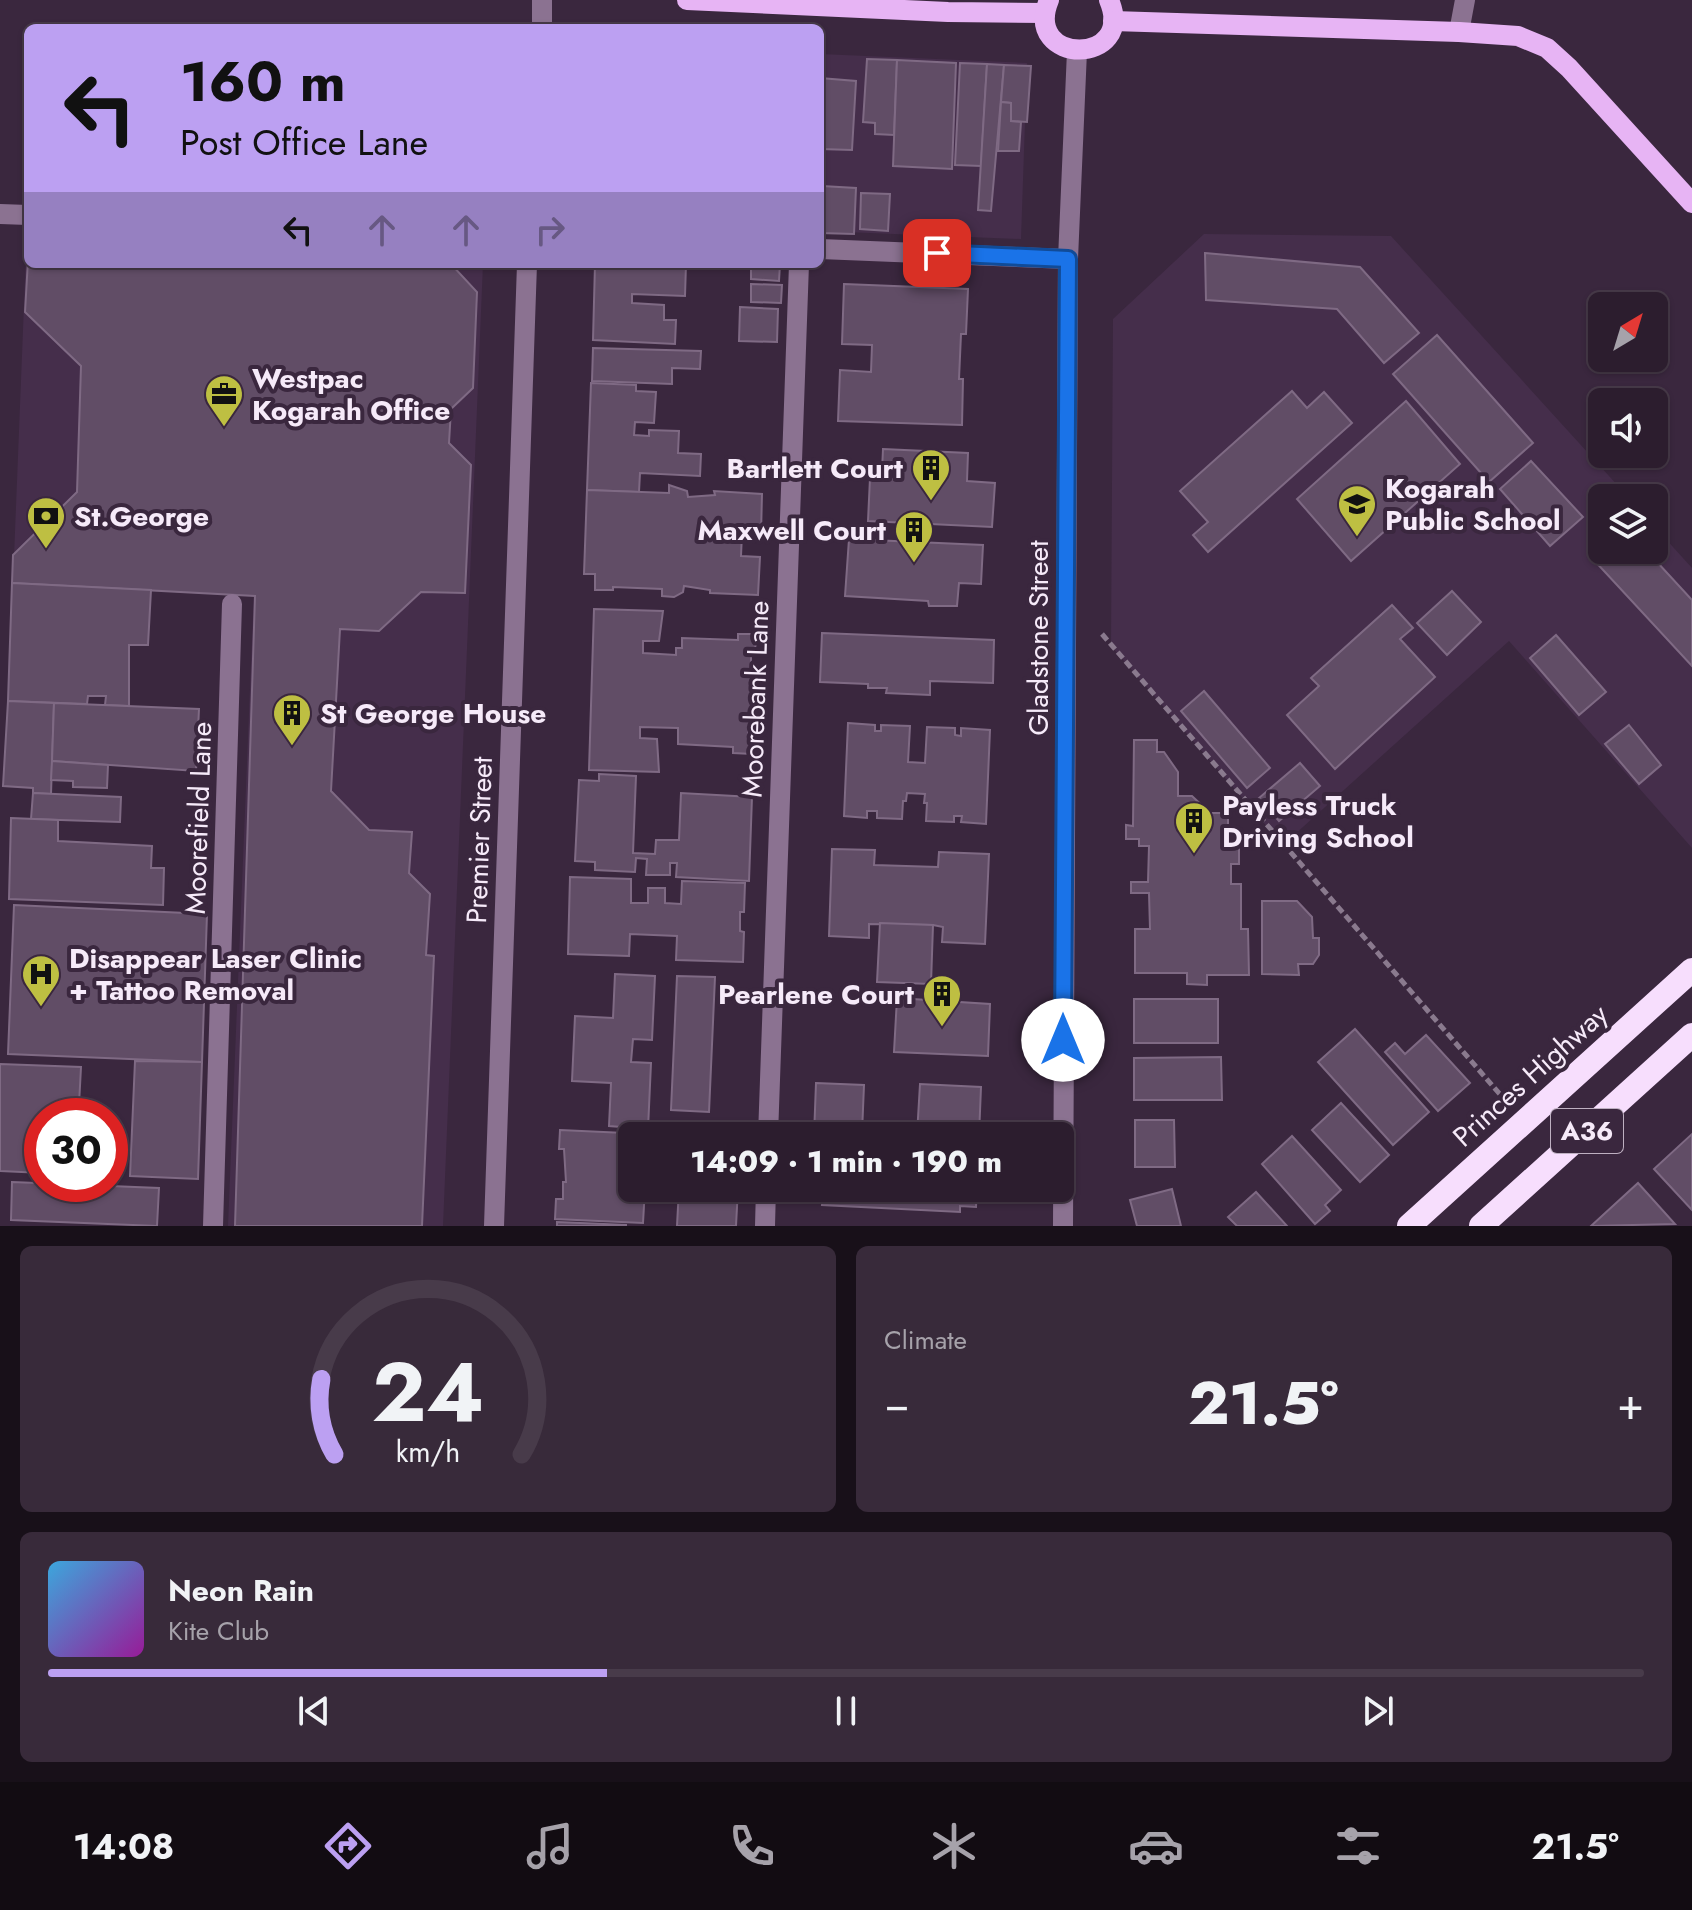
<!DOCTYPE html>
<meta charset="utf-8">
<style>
body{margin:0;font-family:Jost,sans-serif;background:#382a3a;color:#f1f3f6;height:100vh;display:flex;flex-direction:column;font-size:30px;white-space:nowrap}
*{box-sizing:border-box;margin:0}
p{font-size:26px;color:#a6a2aa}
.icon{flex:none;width:44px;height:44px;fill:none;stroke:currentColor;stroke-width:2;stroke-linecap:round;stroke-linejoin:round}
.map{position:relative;height:1226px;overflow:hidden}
.sheet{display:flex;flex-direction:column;gap:20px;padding:20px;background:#181019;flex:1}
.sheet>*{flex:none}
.banner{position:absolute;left:24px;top:24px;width:800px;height:244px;border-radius:12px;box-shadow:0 2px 6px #0004,0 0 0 2px #483b4a;background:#bca0f2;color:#111;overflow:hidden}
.needle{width:52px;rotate:38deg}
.controls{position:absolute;left:1588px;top:292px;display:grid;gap:16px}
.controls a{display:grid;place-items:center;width:80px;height:80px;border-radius:12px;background:#2c1d2e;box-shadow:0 2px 6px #0004,0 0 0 2px #483b4a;font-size:40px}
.speed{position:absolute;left:24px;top:1098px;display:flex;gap:16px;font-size:40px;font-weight:700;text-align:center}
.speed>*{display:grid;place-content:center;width:104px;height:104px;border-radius:50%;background:#2c1d2e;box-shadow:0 2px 6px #0004,0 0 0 2px #483b4a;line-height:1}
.speed .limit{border:12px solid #d22;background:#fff;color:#111}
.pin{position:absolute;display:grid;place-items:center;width:68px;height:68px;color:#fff;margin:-34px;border-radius:16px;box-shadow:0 4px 12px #0006}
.me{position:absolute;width:88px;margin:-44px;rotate:0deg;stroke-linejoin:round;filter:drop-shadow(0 0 6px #0008)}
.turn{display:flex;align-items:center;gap:28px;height:168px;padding:0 24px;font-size:36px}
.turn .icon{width:104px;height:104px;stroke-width:2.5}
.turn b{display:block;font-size:56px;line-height:68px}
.lanes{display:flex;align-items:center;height:76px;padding:0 24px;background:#0003;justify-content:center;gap:40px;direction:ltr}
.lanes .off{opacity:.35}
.big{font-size:60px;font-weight:800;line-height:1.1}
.sheet .card{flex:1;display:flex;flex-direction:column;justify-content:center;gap:12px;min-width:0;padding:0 28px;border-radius:12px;background:#382a3a}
.sheet .dial{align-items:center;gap:0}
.dial svg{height:208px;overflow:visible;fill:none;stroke:#483b4a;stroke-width:7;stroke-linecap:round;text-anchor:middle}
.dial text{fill:#f1f3f6;stroke:none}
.song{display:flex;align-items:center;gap:24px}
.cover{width:96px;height:96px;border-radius:12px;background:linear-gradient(135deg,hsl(200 70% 55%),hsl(300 70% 35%))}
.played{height:8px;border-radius:4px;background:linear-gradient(90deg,#bca0f2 35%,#483b4a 35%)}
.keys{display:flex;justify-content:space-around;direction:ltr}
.heat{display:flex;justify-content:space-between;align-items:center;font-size:44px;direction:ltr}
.sheet .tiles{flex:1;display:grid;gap:20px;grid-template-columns:1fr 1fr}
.card:last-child{grid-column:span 2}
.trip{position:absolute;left:618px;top:1122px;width:456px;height:80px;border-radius:12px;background:#2c1d2e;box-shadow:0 2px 6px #0004,0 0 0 2px #483b4a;font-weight:800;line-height:80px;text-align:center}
.tabs{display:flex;height:128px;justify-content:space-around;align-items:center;background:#120c12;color:#a6a2aa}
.tabs .icon{width:56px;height:56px}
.tabs .selected{color:#bca0f2}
.tabs b{font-size:36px;color:#f1f3f6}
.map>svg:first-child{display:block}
</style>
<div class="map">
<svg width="1692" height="1226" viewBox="0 0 1692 1226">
<rect width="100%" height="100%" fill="#3a273e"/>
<g fill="#452e4b">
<path d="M820,54L1027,63L1021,239L820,231Z"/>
<path d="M27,229L28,264H483L443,1226H228L254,591L13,582Z"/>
<path d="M1204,234L1391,236L1629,498H1602V550H1654V526L1692,568V848L1509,641L1283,845L1111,646L1113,319Z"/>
</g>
<g fill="#614d66" stroke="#7f6a84" stroke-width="2">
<path d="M867,59L897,60L894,135L875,134V123L863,122Z"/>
<path d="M897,60L956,63L952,169L893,166Z"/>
<path d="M960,63L987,64L981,166L955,165Z"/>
<path d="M987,64L1004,65L991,211L978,210Z"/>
<path d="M1004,65L1031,66L1027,122L1011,121V103L1001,102Z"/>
<path d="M820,78L856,81L852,150L820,149Z"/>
<path d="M1001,102L1011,103V121L1021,122L1019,151H998Z"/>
<path d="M822,186L856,188L854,234L820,233Z"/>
<path d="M861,193L890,194L888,231L860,229Z"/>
<path d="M1205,253L1360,267L1419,333L1384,363L1337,309L1206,300Z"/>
<path d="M28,260V264H451L477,292L473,388L451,409L449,443L471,465L465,593L421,592L379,631L340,629L331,791L369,830L412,832L409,873L430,894L426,955L434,956L422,1226H235L255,596L12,583L13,555L77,492L81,366L25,312Z"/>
<path d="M595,264H686L685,296L632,294V303L664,305V320H676L675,344L593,340Z"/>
<path d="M751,264H780L779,281L751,279Z"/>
<path d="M751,284L782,285L781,303L751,302Z"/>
<path d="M844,284L968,289L966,334H961L959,379H963L962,425L838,421L840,370L871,372L872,345L842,344Z"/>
<path d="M740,307L778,309L777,342L739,341Z"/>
<path d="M1437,335L1533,443L1489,482L1393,374Z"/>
<path d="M593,348L701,351L700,369L672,368V384L592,381Z"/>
<path d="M591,383L636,385V391L656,392L654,423L635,422L634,435L649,436V430L679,431L678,453L701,454L700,476L640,473L639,492L587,490Z"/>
<path d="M1292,391L1307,408L1324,392L1352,423L1208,552L1193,535L1208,522L1180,491Z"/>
<path d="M1406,401L1460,464L1351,561L1297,499Z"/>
<path d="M883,449L968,453L967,481L995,483L992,527L868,521L870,478L896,479L897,472L882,471Z"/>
<path d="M1531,461L1583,517L1550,546L1500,489Z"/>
<path d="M669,485L687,491L688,497L715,495L714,491L762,494L761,534L742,533L741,556L760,557L758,595L710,593V590L684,586L683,592L674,597L662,596V589L613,587V590H595V574H584L587,490L669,493Z"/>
<path d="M849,539L983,545L981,584L959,583L957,606H929L928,601L845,596Z"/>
<path d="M1602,549L1646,550L1692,600V666L1592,558Z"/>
<path d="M12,583L151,590L148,645H129V706L105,705L106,696H88L87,704L8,701Z"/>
<path d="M1452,591L1481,622L1447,655L1417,623Z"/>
<path d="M1392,605L1413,628L1400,639L1435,677L1335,769L1287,715L1319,686L1311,678Z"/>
<path d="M594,609L663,611L659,641H643V653L676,655V648H682V638L738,640V634H756L755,653H751V669H754L753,718L749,719L748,734L752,735V754L733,753V747L678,744V728L640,727V738L657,739L659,772L589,770Z"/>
<path d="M822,633L994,640L993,683L930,681V695L886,693L887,688H868V684L820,682Z"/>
<path d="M1556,635L1606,692L1579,715L1530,658Z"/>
<path d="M1204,691L1270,768L1247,788L1181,711Z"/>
<path d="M8,701L54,703L51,794L33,793V788L3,786Z"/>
<path d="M54,703L199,709L196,771L52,761Z"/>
<path d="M848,723L875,725V731H881V725L910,726L908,762L925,763L927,727L955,728V735L961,736V728L990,730L986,824L961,822L962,816H954V822L926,821L927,803H924L925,794L907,793L906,801H903L902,819L877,818V811H867V818L844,816Z"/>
<path d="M1629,725L1661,765L1639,784L1605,744Z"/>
<path d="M1134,740H1157V752H1164L1178,772V796H1192L1210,813H1222L1228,818V843L1239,846V864H1231V884H1241V929H1248L1249,975H1207V985L1187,984V973H1135V929H1150L1149,893H1131V882H1148L1149,846H1139V839H1126V825L1133,826Z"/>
<path d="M52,761L108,765L107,788L73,787V781L51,780Z"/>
<path d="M1300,763L1320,786L1279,821L1259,798Z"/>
<path d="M599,774L636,776L633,853L655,854L656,840H679L681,793L752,797L749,881L676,877L677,863H670V875H646L647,859L636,858L635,872L595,870V862L575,861L579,780L599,781Z"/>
<path d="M33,793L121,797L120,822L31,819Z"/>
<path d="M11,818L58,820V841L152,846L151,868H164L163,905L9,899Z"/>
<path d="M832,849L875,850L874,865L938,867L939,852L989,854L985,944L942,942L943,927L933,925L869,924V938L829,936Z"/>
<path d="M570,877L631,879V903H648V888H665V903L681,904L682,881L745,883L744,912H740V931L744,932L743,962L676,960L677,936L630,934L629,956L568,954Z"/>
<path d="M1262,901H1297L1312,917L1313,938H1319V955L1313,964H1298L1299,975L1262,974Z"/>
<path d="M14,905L207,914L202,1062L8,1054Z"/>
<path d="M880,923L933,925L931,984L877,982Z"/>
<path d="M615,974L655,976L652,1040L633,1039L631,1062L651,1063L648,1129L609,1126L611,1083L572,1081L575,1016L613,1018Z"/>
<path d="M677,976L715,977L709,1112L671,1110Z"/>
<path d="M897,998L990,1004L988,1056L894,1052Z"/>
<rect x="1134" y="999" width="84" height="44"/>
<path d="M1355,1029L1429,1112L1393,1145L1318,1062Z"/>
<path d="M1426,1035L1470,1083L1438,1111L1385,1052L1395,1043L1405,1054Z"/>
<path d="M1221,1057L1222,1100H1134V1058Z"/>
<path d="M135,1061L202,1062L198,1179L130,1176Z"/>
<path d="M0,1064L81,1067L79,1105H91L90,1116H42V1173L0,1171Z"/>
<path d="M816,1083L864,1085L862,1133L917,1135L920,1084L981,1087L979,1136H814Z"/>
<path d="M1341,1103L1389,1155L1360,1182L1312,1130Z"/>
<path d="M1135,1120H1174L1175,1167H1135Z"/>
<path d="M560,1130L647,1134L632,1136V1188H645L643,1223L555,1219L556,1199H563V1182H566L564,1149H559Z"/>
<path d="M1692,1134V1210L1654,1169Z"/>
<path d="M1292,1136L1341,1190L1325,1205L1330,1211L1315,1224L1262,1164Z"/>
<path d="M12,1182L159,1188L157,1226L11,1220Z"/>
<path d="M1638,1183L1675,1224L1591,1226Z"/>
<path d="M679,1188H738L736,1226H677Z"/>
<path d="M811,1188H977L976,1207L960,1206V1212L822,1205L823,1197H811Z"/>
<path d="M1172,1189L1181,1226H1137L1130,1200Z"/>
<path d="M1256,1192L1287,1226H1237L1228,1217Z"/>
<path d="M557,1222L626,1225V1226H557Z"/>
</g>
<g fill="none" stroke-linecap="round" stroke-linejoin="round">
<path stroke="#8a7a8e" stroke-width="5" stroke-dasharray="8 4" stroke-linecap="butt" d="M1102,634L1504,1099"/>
<g stroke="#8b7291" stroke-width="20">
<path d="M542,28V0"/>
<path d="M1459,32L1465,0"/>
<path d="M0,214L28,215"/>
<path d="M820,249L1068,259"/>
<path d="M768,1136L799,264"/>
<path d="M213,1226L232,604"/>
<path d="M494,1226L527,264"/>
<path d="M765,1226L766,1188"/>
<path d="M1063,1226L1068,259L1077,51"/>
</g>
<g stroke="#e7b4f4" stroke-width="20">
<path d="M687,0L948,12L1045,13"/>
<path d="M1049,0C1022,66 1137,66 1109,0"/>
<path d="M1113,21L1459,32L1518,36L1547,48L1569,68L1692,203"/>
</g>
<g stroke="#f7defd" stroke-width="24">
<path d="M1409,1226L1692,970"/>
<path d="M1481,1226L1692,1035"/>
</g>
</g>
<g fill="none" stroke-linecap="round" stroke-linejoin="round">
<g stroke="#114b97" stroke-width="20">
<path id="route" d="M937,253L1068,259L1063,1040"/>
</g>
<use href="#route" stroke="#1a73e8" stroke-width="14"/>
</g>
<defs>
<g id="office-pin" transform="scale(2)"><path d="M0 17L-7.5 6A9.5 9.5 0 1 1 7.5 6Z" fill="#bebf42" stroke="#3a273e"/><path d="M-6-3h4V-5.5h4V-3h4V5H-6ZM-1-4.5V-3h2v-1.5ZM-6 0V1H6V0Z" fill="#111"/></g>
<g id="building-pin" transform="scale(2)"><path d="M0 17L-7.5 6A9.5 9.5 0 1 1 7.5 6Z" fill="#bebf42" stroke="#3a273e"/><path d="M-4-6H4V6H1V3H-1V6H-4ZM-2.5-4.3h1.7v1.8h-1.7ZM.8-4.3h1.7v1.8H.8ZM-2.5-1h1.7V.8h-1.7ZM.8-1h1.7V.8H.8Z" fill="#111"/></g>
<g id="school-pin" transform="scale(2)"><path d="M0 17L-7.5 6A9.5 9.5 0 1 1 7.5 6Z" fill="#bebf42" stroke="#3a273e"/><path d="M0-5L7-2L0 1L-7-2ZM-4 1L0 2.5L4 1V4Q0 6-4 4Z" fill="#111"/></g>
<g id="bank-pin" transform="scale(2)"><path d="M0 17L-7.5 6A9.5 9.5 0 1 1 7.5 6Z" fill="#bebf42" stroke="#3a273e"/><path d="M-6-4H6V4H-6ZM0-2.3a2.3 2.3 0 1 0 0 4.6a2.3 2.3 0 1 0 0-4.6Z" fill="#111"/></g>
<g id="hospital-pin" transform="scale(2)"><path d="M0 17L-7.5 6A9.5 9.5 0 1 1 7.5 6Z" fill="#bebf42" stroke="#3a273e"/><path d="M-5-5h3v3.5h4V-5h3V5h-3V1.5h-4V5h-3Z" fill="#111"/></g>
</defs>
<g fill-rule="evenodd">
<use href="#office-pin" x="224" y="394"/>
<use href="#building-pin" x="931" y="468"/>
<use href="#school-pin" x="1357" y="504"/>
<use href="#bank-pin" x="46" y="516"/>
<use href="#building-pin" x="914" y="530"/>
<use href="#building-pin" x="292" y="713"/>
<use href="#building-pin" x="1194" y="821"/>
<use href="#hospital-pin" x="41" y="974"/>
<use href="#building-pin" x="942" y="994"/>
</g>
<g text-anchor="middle" stroke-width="8" stroke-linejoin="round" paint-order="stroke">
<rect fill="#3a273e" stroke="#beb0c1" stroke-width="2" x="1551" y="1109" width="72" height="44" rx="6"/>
<g font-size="26" font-weight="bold" fill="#f6eaf9">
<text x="1587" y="1140">A36</text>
</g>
<g font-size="28" font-weight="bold" fill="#f6eaf9" stroke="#3a273e" text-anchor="start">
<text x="252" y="388">Westpac<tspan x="252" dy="32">Kogarah Office</tspan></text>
<text x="903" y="478" text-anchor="end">Bartlett Court</text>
<text x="1385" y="498">Kogarah<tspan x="1385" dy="32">Public School</tspan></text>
<text x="74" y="526">St.George</text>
<text x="886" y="540" text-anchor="end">Maxwell Court</text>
<text x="320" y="723">St George House</text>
<text x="1222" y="815">Payless Truck<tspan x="1222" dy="32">Driving School</tspan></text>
<text x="69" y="968">Disappear Laser Clinic<tspan x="69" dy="32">+ Tattoo Removal</tspan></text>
<text x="914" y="1004" text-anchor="end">Pearlene Court</text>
</g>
<g font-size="28" fill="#f6eaf9" stroke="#3a273e">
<text transform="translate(1038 638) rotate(-90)" y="10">Gladstone Street</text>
<text transform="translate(755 699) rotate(-88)" y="10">Moorebank Lane</text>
<text transform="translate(198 818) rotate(-88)" y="10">Moorefield Lane</text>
<text transform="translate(479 840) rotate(-88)" y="10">Premier Street</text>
<text transform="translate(1530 1075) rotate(-42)" y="10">Princes Highway</text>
</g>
</g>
</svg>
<div class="controls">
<a><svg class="needle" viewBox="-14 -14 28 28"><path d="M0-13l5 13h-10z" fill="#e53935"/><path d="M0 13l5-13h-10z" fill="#a6a2aa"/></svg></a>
<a><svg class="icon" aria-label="sound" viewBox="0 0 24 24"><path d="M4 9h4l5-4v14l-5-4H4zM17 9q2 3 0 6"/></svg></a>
<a><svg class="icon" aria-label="layers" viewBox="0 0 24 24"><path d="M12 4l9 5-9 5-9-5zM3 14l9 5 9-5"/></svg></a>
</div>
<div class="speed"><div class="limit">30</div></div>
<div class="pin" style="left:937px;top:253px;background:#d93025"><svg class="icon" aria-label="arrive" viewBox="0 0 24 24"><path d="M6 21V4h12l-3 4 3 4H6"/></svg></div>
<svg class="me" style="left:1063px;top:1040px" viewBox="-20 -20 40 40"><circle r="19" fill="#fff"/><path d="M0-13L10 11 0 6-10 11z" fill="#1a73e8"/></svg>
<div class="trip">14:09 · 1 min · 190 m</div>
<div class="banner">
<div class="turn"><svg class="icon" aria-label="left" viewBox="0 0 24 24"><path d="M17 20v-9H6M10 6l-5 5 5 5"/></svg><div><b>160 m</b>Post Office Lane</div></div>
<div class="lanes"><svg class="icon" aria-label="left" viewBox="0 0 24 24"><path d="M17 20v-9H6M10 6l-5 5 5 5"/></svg><svg class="icon off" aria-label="ahead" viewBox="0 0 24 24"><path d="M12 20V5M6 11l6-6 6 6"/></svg><svg class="icon off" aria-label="ahead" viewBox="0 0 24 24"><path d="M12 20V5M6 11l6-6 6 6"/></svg><svg class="icon off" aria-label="right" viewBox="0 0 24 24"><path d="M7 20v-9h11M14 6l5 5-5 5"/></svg></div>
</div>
</div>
<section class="sheet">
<div class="tiles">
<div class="card dial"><svg viewBox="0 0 100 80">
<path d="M14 69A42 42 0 1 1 86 69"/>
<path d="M14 69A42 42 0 0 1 9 40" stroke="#bca0f2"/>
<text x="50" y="56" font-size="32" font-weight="700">24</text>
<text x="50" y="72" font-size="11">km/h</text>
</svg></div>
<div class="card"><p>Climate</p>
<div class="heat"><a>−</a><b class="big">21.5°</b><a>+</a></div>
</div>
<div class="card">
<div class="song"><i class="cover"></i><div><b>Neon Rain</b><p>Kite Club</p></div></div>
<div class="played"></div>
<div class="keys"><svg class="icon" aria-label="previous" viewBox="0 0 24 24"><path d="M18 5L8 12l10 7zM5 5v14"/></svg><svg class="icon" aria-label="pause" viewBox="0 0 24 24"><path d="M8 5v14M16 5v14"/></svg><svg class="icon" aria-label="next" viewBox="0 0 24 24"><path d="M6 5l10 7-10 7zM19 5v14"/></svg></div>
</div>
</div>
</section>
<nav class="tabs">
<b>14:08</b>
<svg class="icon selected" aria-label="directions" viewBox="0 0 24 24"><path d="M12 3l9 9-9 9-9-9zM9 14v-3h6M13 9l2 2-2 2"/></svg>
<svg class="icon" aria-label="music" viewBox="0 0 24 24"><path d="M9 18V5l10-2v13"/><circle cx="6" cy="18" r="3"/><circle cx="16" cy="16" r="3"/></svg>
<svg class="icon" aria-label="phone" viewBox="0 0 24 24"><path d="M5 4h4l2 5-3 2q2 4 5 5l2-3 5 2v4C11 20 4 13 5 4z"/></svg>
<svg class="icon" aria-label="climate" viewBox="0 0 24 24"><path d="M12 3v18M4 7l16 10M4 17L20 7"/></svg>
<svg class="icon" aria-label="car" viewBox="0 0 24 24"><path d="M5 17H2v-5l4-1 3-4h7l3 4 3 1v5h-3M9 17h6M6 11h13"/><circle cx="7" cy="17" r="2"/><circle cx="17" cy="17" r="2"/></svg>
<svg class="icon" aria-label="filters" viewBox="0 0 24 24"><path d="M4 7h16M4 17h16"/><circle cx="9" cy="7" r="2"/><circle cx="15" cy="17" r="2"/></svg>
<b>21.5°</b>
</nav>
